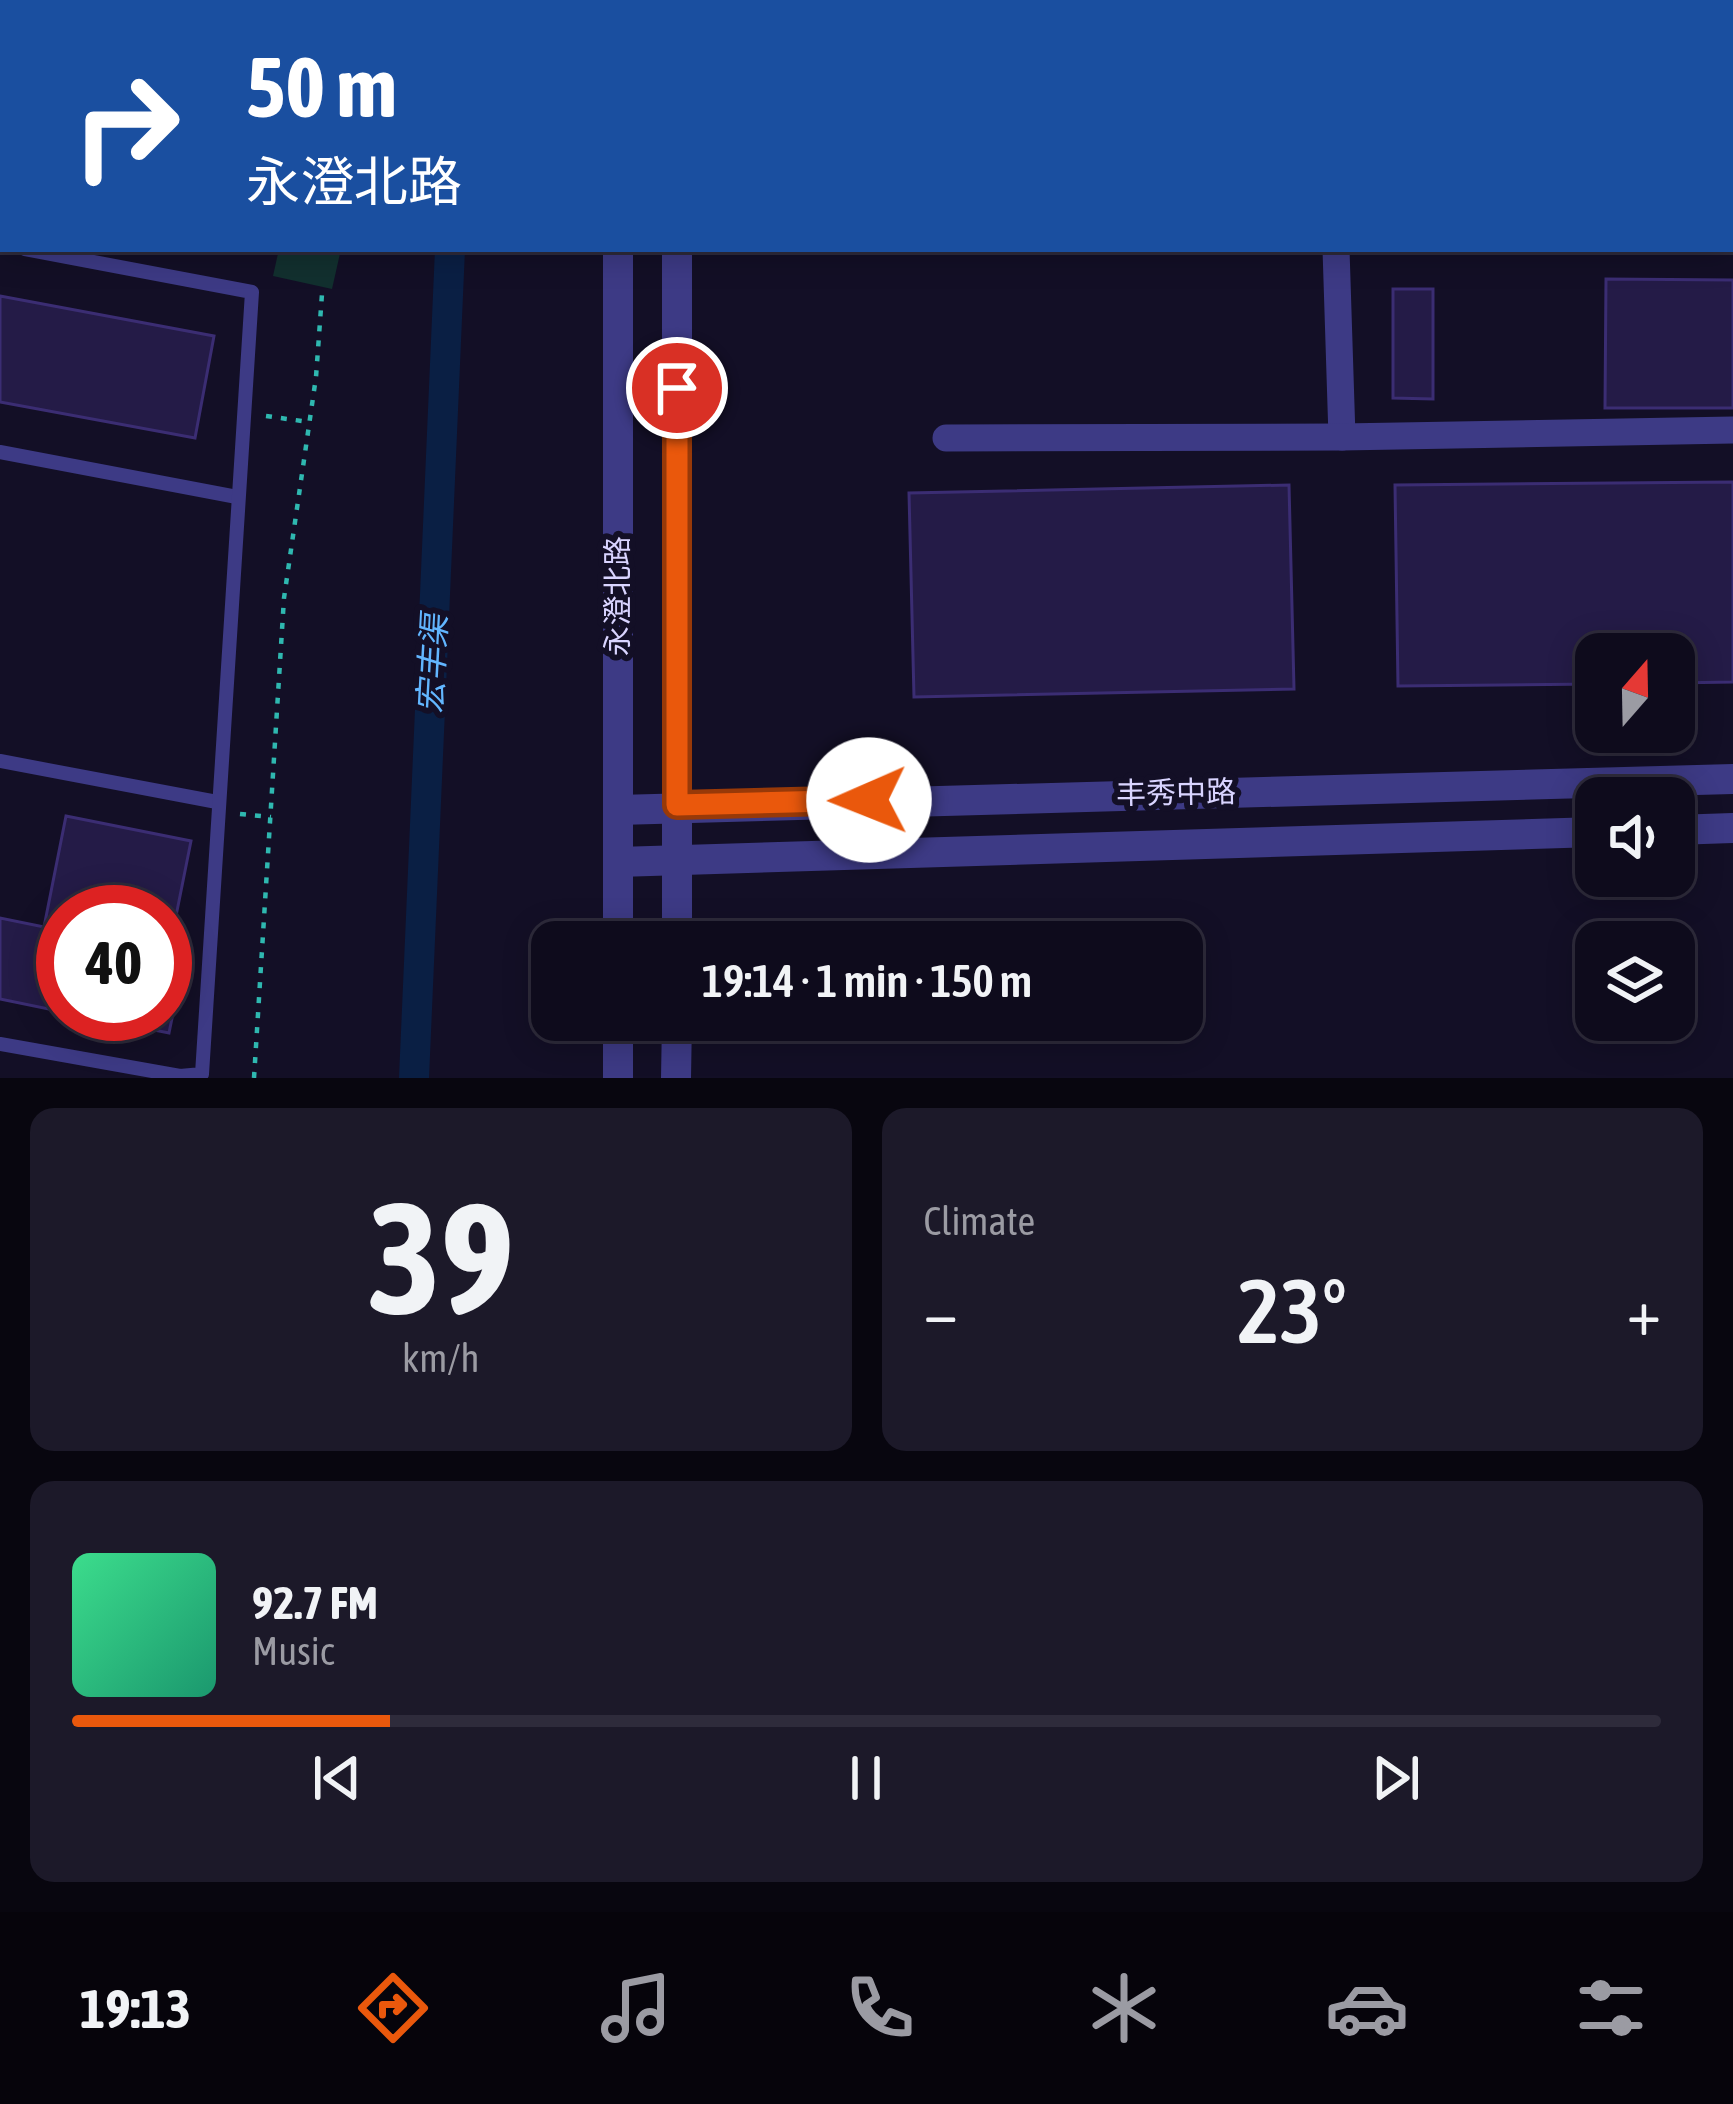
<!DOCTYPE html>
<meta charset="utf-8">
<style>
body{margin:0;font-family:"Asap Condensed","Noto Sans SC",sans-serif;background:#1c1929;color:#f1f3f6;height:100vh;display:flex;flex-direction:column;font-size:45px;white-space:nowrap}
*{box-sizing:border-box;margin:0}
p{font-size:39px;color:#9b9ba3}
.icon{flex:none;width:66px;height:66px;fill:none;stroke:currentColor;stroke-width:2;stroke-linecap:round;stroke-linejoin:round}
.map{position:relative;height:1078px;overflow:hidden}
.drawer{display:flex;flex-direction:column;gap:30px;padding:30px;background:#08060f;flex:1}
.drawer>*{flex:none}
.hud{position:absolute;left:0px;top:0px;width:1734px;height:252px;box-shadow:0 6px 30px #0003,0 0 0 3px #2e2b3b;background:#1a4fa0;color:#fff;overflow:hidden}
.needle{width:78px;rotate:20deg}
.tools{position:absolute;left:1575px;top:633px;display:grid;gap:24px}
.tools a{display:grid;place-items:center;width:120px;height:120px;border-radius:24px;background:#0e0b1c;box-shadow:0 6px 30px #0003,0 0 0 3px #2e2b3b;font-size:60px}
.speed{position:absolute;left:36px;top:885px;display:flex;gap:24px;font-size:60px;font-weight:700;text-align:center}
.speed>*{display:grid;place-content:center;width:156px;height:156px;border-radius:50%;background:#0e0b1c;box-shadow:0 6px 30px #0003,0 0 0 3px #2e2b3b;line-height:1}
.speed .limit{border:18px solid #d22;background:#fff;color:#111}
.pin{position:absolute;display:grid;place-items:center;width:102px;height:102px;color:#fff;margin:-51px;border:6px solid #fff;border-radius:50%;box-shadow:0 3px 12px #0007}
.me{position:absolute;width:132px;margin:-66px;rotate:269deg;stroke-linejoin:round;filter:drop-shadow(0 0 9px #0008)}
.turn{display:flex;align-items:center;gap:42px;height:252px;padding:0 48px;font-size:54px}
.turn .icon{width:156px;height:156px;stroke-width:2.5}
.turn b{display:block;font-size:84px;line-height:102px}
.big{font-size:90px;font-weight:600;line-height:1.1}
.drawer .card{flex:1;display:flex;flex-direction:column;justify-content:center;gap:18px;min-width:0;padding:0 42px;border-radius:24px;background:#1c1929}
.drawer .dial{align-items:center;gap:0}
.dial b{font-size:156px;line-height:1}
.song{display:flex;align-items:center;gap:36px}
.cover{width:144px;height:144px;border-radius:18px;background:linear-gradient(135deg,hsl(150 70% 55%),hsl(160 70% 35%))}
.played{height:12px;border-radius:6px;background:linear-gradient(90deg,#ea580c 20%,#2e2b3b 20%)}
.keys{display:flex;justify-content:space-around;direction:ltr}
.heat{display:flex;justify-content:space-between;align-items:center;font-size:66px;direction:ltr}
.drawer .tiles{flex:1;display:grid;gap:30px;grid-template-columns:1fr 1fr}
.card:last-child{grid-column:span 2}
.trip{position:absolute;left:531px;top:921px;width:672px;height:120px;border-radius:24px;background:#0e0b1c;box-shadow:0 6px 30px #0003,0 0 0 3px #2e2b3b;font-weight:600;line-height:120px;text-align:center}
.tab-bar{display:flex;height:192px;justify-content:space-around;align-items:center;background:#06040b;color:#9b9ba3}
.tab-bar .icon{width:84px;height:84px}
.tab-bar .selected{color:#ea580c}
.tab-bar b{font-size:54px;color:#f1f3f6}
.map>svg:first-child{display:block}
</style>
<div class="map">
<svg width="1733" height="1078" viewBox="0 0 1733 1078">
<rect width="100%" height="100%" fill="#130f26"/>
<path fill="#12302f" d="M279,249H341L332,289L273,276Z"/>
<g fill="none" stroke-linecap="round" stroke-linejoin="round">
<g stroke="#0a1f44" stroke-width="30">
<path d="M455,3L456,0"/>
<path d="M414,1078L450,249"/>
</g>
</g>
<g fill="#241b47" stroke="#3b2d73" stroke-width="3">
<path d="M1731,20H1733L1731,162Z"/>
<path d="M1606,279L1733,280V408H1605Z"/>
<path d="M1393,289H1433V399L1393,398Z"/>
<path d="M0,296L214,336L195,438L0,402Z"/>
<path d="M1733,482V682L1674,683V654H1596V684L1398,686L1395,485Z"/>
<path d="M1289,485L1294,689L914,697L909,493Z"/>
<path d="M66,816L191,841L168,956L184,959L169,1033L74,1014H165V912H63V1012L0,999V918L44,927Z"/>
</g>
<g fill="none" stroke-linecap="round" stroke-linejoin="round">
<g stroke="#2fb8b0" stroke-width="4.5" stroke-dasharray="6 9" stroke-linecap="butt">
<path d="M266,416L309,422"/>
<path d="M240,814L271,817"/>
<path d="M254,1078L284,598L316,377L322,294"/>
</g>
<g stroke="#3d3a85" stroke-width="14">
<path d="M0,33L3,34"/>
<path d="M0,245L3,246"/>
<path d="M0,452L237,497"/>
<path d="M0,761L217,802"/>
<path d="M0,1044L180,1076L202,1074L252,292L25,249"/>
</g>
<g stroke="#3d3a85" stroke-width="27">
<path d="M1332,0V3"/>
<path d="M1336,249L1342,437"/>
<path d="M946,438L1342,437L1733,430"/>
</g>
<g stroke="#3d3a85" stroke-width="30">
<path d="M677,0V3"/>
<path d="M618,3V0"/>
<path d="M618,810L1733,779"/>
<path d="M1674,830L1733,828"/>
<path d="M618,862L1596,832"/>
<path d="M618,942V249"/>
<path d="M677,942V249"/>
<path d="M618,1078V1020"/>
<path d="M676,1078L677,1020"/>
</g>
</g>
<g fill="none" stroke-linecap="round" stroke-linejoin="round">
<g stroke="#983908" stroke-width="30">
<path id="route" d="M677,388V805L869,800"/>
</g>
<use href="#route" stroke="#ea580c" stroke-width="21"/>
</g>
<g text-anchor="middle" stroke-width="12" stroke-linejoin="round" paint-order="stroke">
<g font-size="30" fill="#d9d4ff" stroke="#130f26">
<text transform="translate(618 596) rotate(-90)" y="10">永澄北路</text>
<text transform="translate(1176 793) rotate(-1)" y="10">丰秀中路</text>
</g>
<g font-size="33" font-style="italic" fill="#62b6ff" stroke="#130f26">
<text transform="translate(432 664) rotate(-87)" y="12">宏丰渠</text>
</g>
</g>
</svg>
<div class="tools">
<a><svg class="needle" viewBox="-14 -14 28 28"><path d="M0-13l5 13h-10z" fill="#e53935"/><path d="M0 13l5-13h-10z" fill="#9b9ba3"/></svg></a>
<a><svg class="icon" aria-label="sound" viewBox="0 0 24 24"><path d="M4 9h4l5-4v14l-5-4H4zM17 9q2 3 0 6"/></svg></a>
<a><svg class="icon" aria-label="layers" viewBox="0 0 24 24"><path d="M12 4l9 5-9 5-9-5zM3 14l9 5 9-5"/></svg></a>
</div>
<div class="speed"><div class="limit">40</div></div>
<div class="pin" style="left:677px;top:388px;background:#d93025"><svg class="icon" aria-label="arrive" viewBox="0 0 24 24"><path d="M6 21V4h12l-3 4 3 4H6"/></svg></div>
<svg class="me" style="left:869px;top:800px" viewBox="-20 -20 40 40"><circle r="19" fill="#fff"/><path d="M0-13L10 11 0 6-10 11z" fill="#ea580c"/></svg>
<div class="trip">19:14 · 1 min · 150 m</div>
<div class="hud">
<div class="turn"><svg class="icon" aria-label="right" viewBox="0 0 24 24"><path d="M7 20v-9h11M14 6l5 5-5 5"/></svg><div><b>50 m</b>永澄北路</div></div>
</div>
</div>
<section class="drawer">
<div class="tiles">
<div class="card dial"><b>39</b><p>km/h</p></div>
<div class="card"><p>Climate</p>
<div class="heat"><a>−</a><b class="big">23°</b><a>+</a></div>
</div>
<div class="card">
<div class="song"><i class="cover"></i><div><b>92.7 FM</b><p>Music</p></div></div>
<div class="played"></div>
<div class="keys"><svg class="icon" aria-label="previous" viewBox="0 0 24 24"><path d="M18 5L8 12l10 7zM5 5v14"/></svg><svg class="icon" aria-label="pause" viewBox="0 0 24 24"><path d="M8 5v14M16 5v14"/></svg><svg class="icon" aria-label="next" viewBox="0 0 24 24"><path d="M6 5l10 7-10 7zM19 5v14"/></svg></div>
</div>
</div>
</section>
<nav class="tab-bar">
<b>19:13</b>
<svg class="icon selected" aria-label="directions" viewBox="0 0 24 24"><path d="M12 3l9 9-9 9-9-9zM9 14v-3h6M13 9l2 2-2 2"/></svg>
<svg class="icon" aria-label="music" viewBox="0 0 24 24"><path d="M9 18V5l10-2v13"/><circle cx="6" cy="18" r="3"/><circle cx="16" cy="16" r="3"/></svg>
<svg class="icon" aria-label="phone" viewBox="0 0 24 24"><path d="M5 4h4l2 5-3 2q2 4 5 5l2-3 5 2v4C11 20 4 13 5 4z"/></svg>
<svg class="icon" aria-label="climate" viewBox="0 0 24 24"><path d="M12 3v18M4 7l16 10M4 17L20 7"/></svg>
<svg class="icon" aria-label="car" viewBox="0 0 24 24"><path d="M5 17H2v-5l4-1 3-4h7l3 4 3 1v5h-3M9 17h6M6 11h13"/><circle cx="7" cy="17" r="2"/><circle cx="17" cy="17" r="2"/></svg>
<svg class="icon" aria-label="filters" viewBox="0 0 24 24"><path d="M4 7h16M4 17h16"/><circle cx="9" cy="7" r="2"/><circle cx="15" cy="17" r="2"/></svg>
</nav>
